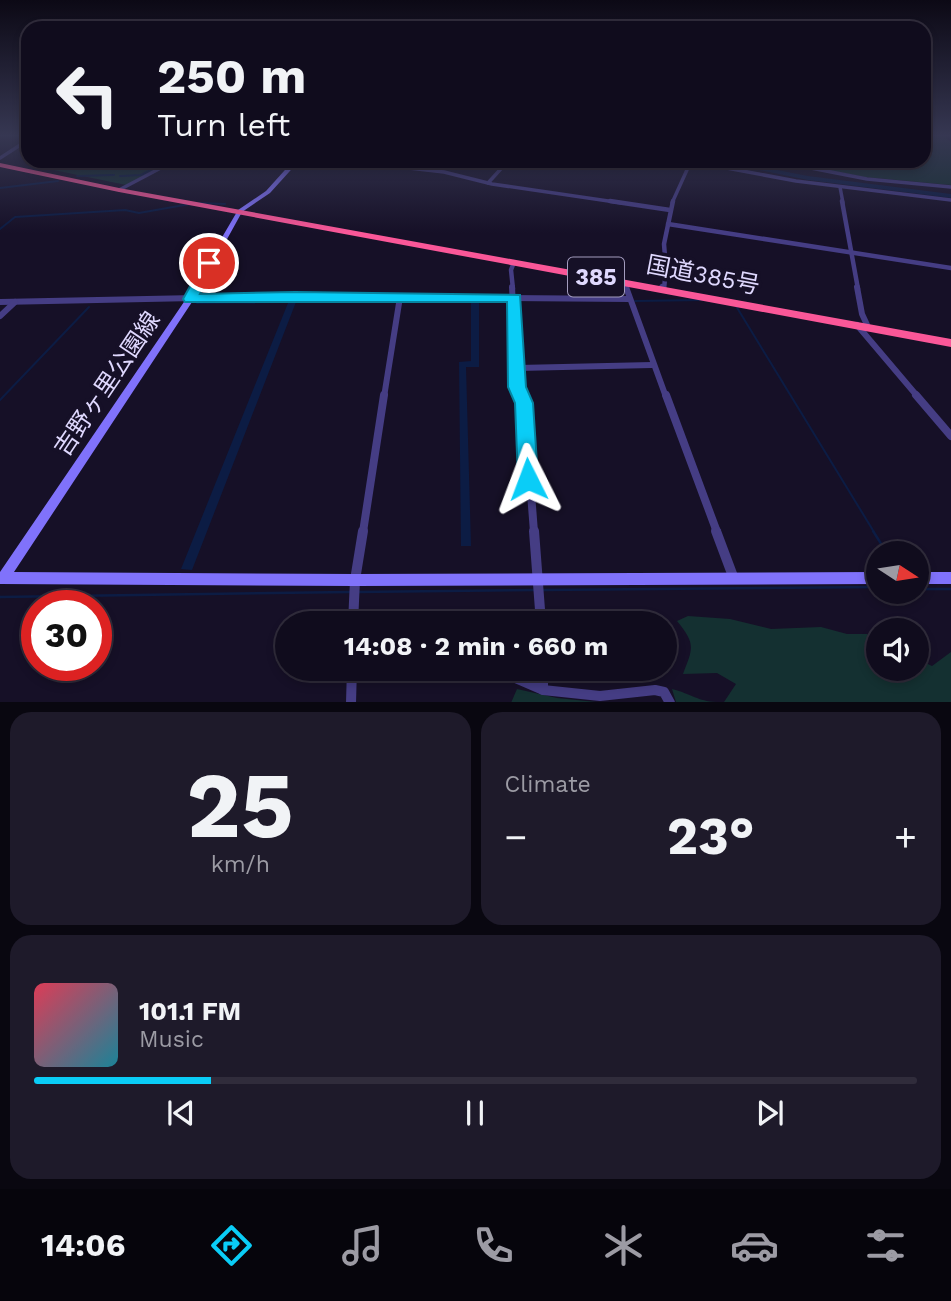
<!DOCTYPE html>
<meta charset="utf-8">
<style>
body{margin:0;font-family:"Work Sans","Noto Sans JP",sans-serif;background:#1e1a2a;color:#f1f3f6;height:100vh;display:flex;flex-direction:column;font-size:26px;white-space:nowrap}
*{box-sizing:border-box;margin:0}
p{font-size:23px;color:#9c9ba4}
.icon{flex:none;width:38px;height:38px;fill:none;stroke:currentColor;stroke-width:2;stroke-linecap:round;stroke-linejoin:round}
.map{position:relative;height:702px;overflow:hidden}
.panel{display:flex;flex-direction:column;gap:10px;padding:10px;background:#090710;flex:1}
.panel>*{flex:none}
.top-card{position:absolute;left:21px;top:21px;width:910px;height:147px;border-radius:21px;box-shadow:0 4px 10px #0003,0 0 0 2px #302c3b;background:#100c1d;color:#f1f3f6;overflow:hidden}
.needle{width:46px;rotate:102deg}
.tools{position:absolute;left:866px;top:541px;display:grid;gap:14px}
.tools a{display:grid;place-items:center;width:63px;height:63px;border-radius:50%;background:#100c1d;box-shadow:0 4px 10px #0003,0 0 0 2px #302c3b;font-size:35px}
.speed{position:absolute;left:21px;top:590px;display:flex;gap:14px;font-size:35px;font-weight:700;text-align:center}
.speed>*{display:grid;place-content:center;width:91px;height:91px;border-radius:50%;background:#100c1d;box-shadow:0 4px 10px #0003,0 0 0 2px #302c3b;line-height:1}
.speed .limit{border:10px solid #d22;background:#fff;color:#111}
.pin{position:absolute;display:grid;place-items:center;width:60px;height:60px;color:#fff;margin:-30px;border:4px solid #fff;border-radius:50%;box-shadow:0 2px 7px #0007}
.me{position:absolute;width:77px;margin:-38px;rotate:357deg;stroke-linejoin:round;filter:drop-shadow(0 0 5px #0008)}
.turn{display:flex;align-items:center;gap:24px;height:147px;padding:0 21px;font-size:32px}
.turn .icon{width:91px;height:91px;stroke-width:2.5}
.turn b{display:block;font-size:49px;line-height:60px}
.big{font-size:52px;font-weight:700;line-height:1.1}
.panel .card{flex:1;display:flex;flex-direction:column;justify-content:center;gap:10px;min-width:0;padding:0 24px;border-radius:21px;background:#1e1a2a}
.panel .dial{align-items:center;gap:0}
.dial b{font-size:91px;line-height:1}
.song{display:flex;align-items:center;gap:21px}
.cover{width:84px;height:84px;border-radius:10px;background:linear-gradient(135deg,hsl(350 70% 55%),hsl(190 70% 35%))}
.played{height:7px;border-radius:4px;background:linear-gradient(90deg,#0acdf7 20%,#302c3b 20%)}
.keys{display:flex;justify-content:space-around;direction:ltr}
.heat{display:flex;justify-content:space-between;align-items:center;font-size:38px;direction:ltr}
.panel .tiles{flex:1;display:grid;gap:10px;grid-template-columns:1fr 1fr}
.card:last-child{grid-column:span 2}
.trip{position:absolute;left:275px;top:611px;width:402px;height:70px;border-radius:35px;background:#100c1d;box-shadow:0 4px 10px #0003,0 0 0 2px #302c3b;font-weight:700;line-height:70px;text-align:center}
.tabs{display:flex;height:112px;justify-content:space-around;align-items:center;background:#06050c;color:#9c9ba4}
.tabs .icon{width:49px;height:49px}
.tabs .on{color:#0acdf7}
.tabs b{font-size:32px;color:#f1f3f6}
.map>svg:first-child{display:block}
</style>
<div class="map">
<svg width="951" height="703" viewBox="0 0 951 703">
<rect width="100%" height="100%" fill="#161027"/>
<g fill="#143031">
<path d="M924,134H943L951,143V185L865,177L781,161H924Z"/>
<path d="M50,161H170L126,185L44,168Z"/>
<path d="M688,616L730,619L771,629L821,627L847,634H867L878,641V668H917V659L932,666L951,652V702H676L672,689C695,695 699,703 724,702L736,684L717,673L683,674C693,648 696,644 677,621Z"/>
<path d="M517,689L557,698L596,702L511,703Z"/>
</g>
<g fill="#0c1c44">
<path d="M294,299L397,300L396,302H296L192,570L181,569L288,303L196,304L198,300Z"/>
<path d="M404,300L479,301V367H466L471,546H461L459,362L471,361V303L403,302Z"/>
</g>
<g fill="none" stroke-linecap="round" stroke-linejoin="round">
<g stroke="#0c1c44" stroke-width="2">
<path d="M77,176L114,175"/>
<path d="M120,176L141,175L168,161"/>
<path d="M0,188L58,181"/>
<path d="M199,203L225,204"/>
<path d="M0,229L15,217L125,210L139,213L190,204"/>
<path d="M635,301L703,300"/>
<path d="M736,306L874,532"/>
<path d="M0,400L89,307"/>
</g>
<g stroke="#0c1c44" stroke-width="2.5">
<path d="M873,531L887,553"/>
<path d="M917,589H951"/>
<path d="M544,590L878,587"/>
<path d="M358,592L534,590"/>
<path d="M0,597L349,592"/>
</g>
<path fill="#0c1c44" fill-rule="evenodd" d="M716,161H732L808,176L951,194V198L808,180Z"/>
<g stroke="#453d84" stroke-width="3.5">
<path d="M0,158L28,140"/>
<path d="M347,161L444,172L492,184L622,203"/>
<path d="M689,161L796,181L951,200"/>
<path d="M775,161L867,179L951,187"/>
<path d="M170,163L201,165L206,161"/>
<path d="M488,183L508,161"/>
<path d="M840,187L843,203"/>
<path d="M119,190L174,161"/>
<path d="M672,203L691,161"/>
</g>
<g stroke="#453d84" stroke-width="4.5">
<path d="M610,201L670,210"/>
<path d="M842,201L858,289"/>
<path d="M668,224L951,268"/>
<path d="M624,282L626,289"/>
<path d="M513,289L511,270L514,262"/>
<path d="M664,289L666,269L664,244L673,201"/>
</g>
<g stroke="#453d84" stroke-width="6">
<path d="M512,287L517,387L521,397"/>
<path d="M626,287L666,397"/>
<path d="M662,287L664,289"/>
<path d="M857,287L862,314L868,327"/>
<path d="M0,302L295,296L629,299"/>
<path d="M0,316L15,302"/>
<path d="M857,325L918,397"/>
<path d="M518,368L652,365"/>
<path d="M384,397L400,297"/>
</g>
<g stroke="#453d84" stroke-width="8">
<path d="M520,395L524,403L534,532"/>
<path d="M666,395L717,532"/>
<path d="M916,395L951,436"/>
<path d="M363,532L384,395"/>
</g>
<g stroke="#453d84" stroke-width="10">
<path d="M534,531L541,623"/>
<path d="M716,531L734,579"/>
<path d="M353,623L355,580L363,531"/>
<path d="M492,668L543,690L600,696L655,690L664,692L670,703"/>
<path d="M543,668V690"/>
<path d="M351,703L352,668"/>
</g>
<g fill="#8072fb" fill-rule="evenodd">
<path d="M293,161H299L270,193L242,212L194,299L14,572L355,574L878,572V584L355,586L0,584V572L186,299L238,210L266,191Z"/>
<rect x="917" y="572" width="34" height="12"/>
</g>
<path fill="#fa5798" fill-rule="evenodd" d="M0,163L119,188L951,339V347L119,192L0,167Z"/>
</g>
<linearGradient id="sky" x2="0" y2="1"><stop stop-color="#0c0915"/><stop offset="0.58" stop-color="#363752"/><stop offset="1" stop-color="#363752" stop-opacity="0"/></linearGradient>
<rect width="951" height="233" fill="url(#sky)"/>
<path fill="#0acdf7" stroke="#0685a1" stroke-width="2" d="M209,259L216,263L200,294L295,292L520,295L526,387L533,403L538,479L535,485L528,487L521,485L518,479L515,403L508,387L507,302H185L183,299L203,263Z"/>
<g text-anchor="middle" stroke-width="7" stroke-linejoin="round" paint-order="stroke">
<rect fill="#161027" stroke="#a39cbe" stroke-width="2" x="568" y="257.5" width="56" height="39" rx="5"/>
<g font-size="23" font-weight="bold" fill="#dfd8fe">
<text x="596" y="285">385</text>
</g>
<g font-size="24" fill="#dfd8fe" stroke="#161027">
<text transform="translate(703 275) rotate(11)" y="8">国道385号</text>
<text transform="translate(107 384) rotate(-56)" y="8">吉野ヶ里公園線</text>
</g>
</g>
</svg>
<div class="tools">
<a><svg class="needle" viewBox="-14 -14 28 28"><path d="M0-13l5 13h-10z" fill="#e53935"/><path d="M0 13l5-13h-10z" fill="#9c9ba4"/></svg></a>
<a><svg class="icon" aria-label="sound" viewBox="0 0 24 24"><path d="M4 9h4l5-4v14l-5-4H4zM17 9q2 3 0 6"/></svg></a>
</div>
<div class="speed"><div class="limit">30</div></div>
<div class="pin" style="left:209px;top:263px;background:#d93025"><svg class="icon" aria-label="arrive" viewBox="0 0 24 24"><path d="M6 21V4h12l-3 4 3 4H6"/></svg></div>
<svg class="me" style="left:528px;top:479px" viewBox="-20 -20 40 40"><path d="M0-17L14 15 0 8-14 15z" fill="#0acdf7" stroke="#fff" stroke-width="4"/></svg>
<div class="trip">14:08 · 2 min · 660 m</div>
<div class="top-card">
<div class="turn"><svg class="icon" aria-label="left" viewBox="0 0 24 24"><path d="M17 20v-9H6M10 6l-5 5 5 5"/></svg><div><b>250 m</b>Turn left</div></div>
</div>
</div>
<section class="panel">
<div class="tiles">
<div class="card dial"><b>25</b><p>km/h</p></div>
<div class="card"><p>Climate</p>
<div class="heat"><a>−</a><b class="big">23°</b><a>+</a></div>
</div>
<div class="card">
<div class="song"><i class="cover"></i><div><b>101.1 FM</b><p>Music</p></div></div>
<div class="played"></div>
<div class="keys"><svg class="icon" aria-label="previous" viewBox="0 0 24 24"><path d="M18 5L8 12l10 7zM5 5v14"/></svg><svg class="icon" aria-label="pause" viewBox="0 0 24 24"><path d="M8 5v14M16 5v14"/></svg><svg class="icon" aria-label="next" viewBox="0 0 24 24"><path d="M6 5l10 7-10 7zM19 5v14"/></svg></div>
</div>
</div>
</section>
<nav class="tabs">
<b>14:06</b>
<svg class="icon on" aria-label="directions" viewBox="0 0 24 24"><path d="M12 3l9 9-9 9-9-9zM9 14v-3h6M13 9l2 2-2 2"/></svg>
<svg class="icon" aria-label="music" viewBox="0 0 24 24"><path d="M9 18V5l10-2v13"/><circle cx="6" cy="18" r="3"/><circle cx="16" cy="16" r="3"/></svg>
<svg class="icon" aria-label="phone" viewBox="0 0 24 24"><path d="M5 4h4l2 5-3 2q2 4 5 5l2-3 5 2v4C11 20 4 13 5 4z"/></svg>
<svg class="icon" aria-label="climate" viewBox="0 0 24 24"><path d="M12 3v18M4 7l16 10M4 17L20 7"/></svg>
<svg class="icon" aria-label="car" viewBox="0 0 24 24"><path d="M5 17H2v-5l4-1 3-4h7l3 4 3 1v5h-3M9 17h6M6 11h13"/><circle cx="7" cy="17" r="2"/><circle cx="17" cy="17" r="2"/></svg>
<svg class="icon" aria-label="filters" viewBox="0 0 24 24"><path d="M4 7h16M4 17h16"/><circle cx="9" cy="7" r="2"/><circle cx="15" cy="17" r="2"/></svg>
</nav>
